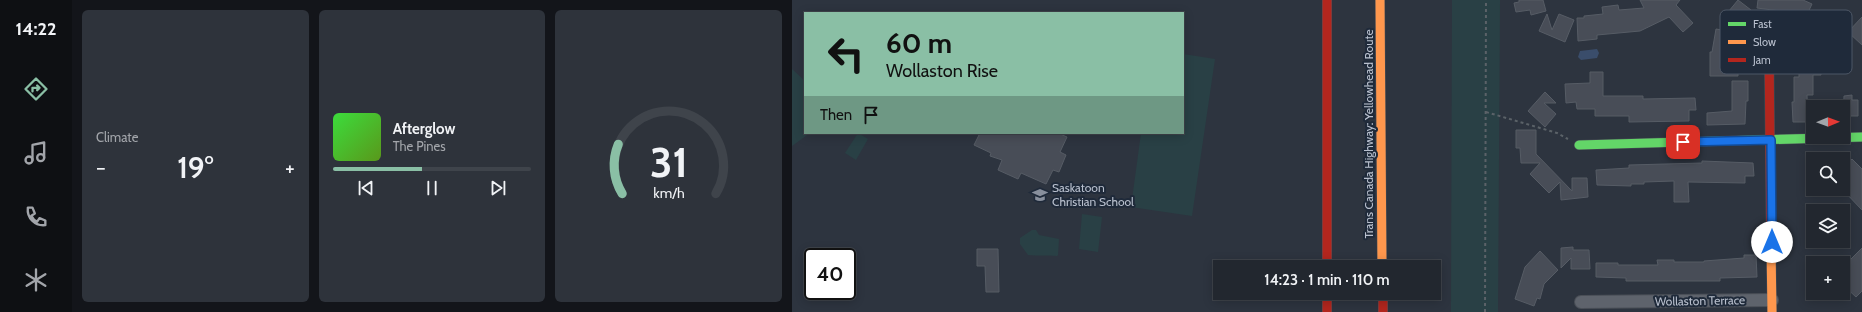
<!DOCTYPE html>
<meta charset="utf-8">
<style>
body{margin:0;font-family:Cabin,sans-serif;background:#2e333b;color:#f1f3f6;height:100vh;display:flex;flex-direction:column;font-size:15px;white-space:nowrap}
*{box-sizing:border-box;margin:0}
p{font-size:13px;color:#a2a5aa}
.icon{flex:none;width:22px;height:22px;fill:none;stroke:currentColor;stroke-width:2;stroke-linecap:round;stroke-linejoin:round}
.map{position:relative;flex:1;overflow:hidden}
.sheet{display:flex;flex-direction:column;gap:10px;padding:10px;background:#13151a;width:720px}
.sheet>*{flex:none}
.guide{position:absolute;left:12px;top:12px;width:380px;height:122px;border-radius:0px;box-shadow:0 2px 10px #0003,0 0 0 1px #3f444b;background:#8abfa5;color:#111;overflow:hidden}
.needle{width:26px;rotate:89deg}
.controls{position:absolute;left:1014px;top:100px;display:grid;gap:8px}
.controls a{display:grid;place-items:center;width:44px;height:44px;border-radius:0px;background:#22272f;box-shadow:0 2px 10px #0003,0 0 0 1px #3f444b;font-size:20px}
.speed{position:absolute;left:12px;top:248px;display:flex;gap:8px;font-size:20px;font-weight:700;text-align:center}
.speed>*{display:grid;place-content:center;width:52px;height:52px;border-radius:50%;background:#22272f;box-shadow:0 2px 10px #0003,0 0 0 1px #3f444b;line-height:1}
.speed .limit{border:2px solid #111;border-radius:6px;background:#fff;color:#111}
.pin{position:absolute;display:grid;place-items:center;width:34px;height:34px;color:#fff;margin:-17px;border-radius:8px;box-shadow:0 2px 6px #0006}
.me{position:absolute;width:44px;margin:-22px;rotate:0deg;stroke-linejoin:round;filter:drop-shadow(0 0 3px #0008)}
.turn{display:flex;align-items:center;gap:14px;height:84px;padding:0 16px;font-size:18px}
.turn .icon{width:52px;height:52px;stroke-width:2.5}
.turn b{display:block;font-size:28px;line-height:34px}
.then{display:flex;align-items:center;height:38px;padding:0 16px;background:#0003;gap:8px;font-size:15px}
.big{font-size:30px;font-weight:600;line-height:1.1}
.sheet .card{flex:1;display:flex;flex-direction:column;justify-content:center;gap:6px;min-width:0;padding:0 14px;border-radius:6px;background:#2e333b}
.sheet .dial{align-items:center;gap:0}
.dial svg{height:104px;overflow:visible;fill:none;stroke:#3f444b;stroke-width:7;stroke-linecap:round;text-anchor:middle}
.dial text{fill:#f1f3f6;stroke:none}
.song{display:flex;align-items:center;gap:12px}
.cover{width:48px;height:48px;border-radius:6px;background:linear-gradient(135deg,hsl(120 70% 55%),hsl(90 70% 35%))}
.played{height:4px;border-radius:2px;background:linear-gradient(90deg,#8abfa5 45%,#3f444b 45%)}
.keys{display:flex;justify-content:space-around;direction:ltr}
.heat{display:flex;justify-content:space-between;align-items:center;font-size:22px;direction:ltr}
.sheet .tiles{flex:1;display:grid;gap:10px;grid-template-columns:repeat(3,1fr)}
.trip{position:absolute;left:421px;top:260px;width:228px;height:40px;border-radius:0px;background:#22272f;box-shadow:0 2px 10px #0003,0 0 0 1px #3f444b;font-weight:600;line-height:40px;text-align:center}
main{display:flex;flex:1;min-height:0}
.tabs{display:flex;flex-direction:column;width:72px;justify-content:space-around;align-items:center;background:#0e1013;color:#a2a5aa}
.tabs .icon{width:28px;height:28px}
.tabs .on{color:#8abfa5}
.tabs b{font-size:18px;color:#f1f3f6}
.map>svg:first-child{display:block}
</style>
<main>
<nav class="tabs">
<b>14:22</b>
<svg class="icon on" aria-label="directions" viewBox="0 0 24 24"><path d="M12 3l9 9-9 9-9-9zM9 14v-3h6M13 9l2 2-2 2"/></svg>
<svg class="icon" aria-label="music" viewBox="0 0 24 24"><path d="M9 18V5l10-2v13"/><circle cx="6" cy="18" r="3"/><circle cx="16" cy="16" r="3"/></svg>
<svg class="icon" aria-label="phone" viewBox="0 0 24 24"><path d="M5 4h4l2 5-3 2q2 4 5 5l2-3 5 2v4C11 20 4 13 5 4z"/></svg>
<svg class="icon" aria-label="climate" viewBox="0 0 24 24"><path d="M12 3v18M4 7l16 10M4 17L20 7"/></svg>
</nav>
<section class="sheet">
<div class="tiles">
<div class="card"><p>Climate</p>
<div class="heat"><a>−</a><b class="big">19°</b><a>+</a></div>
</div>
<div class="card">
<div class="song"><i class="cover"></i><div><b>Afterglow</b><p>The Pines</p></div></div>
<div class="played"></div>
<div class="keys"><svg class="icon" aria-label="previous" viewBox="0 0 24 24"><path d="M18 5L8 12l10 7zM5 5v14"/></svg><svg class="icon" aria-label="pause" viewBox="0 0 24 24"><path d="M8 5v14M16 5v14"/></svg><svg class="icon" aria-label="next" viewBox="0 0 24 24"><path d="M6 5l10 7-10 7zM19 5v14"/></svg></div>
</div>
<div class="card dial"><svg viewBox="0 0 100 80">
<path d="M14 69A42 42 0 1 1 86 69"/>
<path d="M14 69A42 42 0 0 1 11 31" stroke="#8abfa5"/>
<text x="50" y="56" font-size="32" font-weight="700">31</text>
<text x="50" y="72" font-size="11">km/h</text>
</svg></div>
</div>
</section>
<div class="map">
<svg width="1070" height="312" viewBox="0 0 1070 312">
<rect width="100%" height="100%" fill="#2d343f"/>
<g fill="#294045">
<path d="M660,0H708L706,312H659Z"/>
<path d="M391,54L423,59L400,216L339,207L349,133H391Z"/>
<path d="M0,69L13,81V133H18L0,146Z"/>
<path d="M66,133L76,139L64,160L53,153Z"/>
<path d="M290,214L310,217L306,252L287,249Z"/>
<path d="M240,230H244L247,235L267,239L266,255L265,256C255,255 246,256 236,255L228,244V238Z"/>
</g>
<path fill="#3a4d6b" d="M805,49L807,53L805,58L789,60L786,57L788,51Z"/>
<g fill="#484d57" stroke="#565c65">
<path d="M727,0H751L754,11L739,15L738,10L724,12L722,3L727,2Z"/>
<path d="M848,0H888L884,5L901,23L891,32L877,17L848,31L805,35V39L786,41L785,18H792V16L811,14L810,7L826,5L827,10L852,8Z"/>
<path d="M946,0L959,10L944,27L932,17Z"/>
<path d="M966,0H1011L1020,4L1011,23L1024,17L1034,39L1028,42L1029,75H1021V95H1015L1016,122H1001L1000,102H1002V77H1007V59H1018L1006,33L1018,28L987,14L988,11L965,8Z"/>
<path d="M755,14L760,30L767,14L782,20L773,42L747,31Z"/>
<path d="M1070,17V45L1056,32Z"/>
<path d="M924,29L942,32L937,63H946V76H918V52H920Z"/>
<path d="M798,72H811V96H851V99L903,98L904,110H897V121L837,122V116H803V109H785L784,102L774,103L773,84L798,83Z"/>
<path d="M940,81H956V101H954L953,124L915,125V113L940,111Z"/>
<path d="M753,92L764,103H752L764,114L753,127L736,111Z"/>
<path d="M1060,95V100H1066V116H1051L1052,96Z"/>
<path d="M724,130H744V154L780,191V178H795L796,197L769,200L768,182L757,193L738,174L748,163H729L728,148H724Z"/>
<path d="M188,133H266L275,137L268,152L274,155L267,172L261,170L254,184L229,173L226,179L206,170L210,160L198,156L199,153L182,145Z"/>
<path d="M1060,159L1070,169V210L1051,190V168Z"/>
<path d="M910,161L961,163L962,176H953V183L896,182L897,202H882V181L852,182V184H839V186L805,185L804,170L837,168V165L910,163Z"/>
<path d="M781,247V250H797L798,269H779V258L769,268V248Z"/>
<path d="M1070,248V291L1064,297L1051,285V267Z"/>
<path d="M185,249H206L207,292H194L193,266H185Z"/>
<path d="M748,251L766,270L752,284L748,299L745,298L742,306L723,299L733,267Z"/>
<path d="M952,255H964L965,277L928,278V281H834V278L804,277V263H826V265H866L865,260H882V262H912V261L952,258Z"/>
</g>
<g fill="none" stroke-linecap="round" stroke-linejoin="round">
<g stroke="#4a4f57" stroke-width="14">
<path id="street" d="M789,302L980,300"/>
</g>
<g stroke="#4a4f57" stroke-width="10">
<path id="fast" d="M787,145L1070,137"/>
</g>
<g stroke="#4a4f57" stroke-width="10">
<g id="slow">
<path d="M588,0L590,267"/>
<path d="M979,247L980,312"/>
</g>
</g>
<g stroke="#4a4f57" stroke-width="10">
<g id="jam">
<path d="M535,0V267"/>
<path d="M977,48L979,247"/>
<path d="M535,293V312"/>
<path d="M591,293V312"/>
</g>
</g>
<g stroke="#5b6268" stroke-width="2" stroke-dasharray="3 3" stroke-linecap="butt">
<path d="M694,112L765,133L776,139"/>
<path d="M693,312L694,0"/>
</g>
<use href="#street" stroke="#5e636c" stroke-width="12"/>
<use href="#fast" stroke="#63d668" stroke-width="9"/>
<use href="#slow" stroke="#ff974d" stroke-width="9"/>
<use href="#jam" stroke="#b3261e" stroke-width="9"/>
</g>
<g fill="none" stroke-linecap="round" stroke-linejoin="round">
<g stroke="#114b97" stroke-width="10">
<path id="route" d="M891,142L979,140L980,242"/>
</g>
<use href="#route" stroke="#1a73e8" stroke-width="7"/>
</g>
<defs>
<g id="school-bare" transform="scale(1.2)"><path d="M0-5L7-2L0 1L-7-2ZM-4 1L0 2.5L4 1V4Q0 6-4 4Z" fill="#888f9c" stroke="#1f2a3a" stroke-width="2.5" paint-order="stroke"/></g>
</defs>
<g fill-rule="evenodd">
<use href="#school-bare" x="248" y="195"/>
</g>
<g text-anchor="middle" stroke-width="4" stroke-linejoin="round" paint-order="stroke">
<g font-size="12" fill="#b9c0ce" stroke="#1f2a3a">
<text transform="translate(577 134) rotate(-90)" y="4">Trans Canada Highway: Yellowhead Route</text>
<text transform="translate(908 301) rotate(-1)" y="4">Wollaston Terrace</text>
</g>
<g font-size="12" fill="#b9c0ce" stroke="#1f2a3a" text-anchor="start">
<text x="260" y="192">Saskatoon<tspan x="260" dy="14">Christian School</tspan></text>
</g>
</g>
<rect x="928" y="10" width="132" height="64" rx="6" fill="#1f2a3a" stroke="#4d5766" stroke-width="1"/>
<rect x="936" y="22" width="18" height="4" fill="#63d668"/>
<rect x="936" y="40" width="18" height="4" fill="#ff974d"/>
<rect x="936" y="58" width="18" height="4" fill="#b3261e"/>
<g font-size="11" fill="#b9c0ce">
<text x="961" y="28">Fast</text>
<text x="961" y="46">Slow</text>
<text x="961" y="64">Jam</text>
</g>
</svg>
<div class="controls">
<a><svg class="needle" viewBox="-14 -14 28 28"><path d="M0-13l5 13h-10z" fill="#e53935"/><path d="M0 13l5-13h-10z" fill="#a2a5aa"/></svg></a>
<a><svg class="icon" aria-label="search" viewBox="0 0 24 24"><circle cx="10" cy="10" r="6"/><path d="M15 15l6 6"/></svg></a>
<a><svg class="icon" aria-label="layers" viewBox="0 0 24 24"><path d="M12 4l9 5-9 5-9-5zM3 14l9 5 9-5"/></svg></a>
<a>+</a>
</div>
<div class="speed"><div class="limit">40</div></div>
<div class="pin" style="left:891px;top:142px;background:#d93025"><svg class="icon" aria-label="arrive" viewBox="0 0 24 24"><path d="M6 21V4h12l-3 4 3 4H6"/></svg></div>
<svg class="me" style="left:980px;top:242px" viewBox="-20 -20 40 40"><circle r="19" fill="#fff"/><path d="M0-13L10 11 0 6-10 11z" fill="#1a73e8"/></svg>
<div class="trip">14:23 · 1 min · 110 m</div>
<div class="guide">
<div class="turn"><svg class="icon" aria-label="left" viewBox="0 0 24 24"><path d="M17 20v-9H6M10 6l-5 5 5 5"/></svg><div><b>60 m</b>Wollaston Rise</div></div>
<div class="then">Then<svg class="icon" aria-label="arrive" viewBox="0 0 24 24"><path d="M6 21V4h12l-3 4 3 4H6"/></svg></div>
</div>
</div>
</main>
